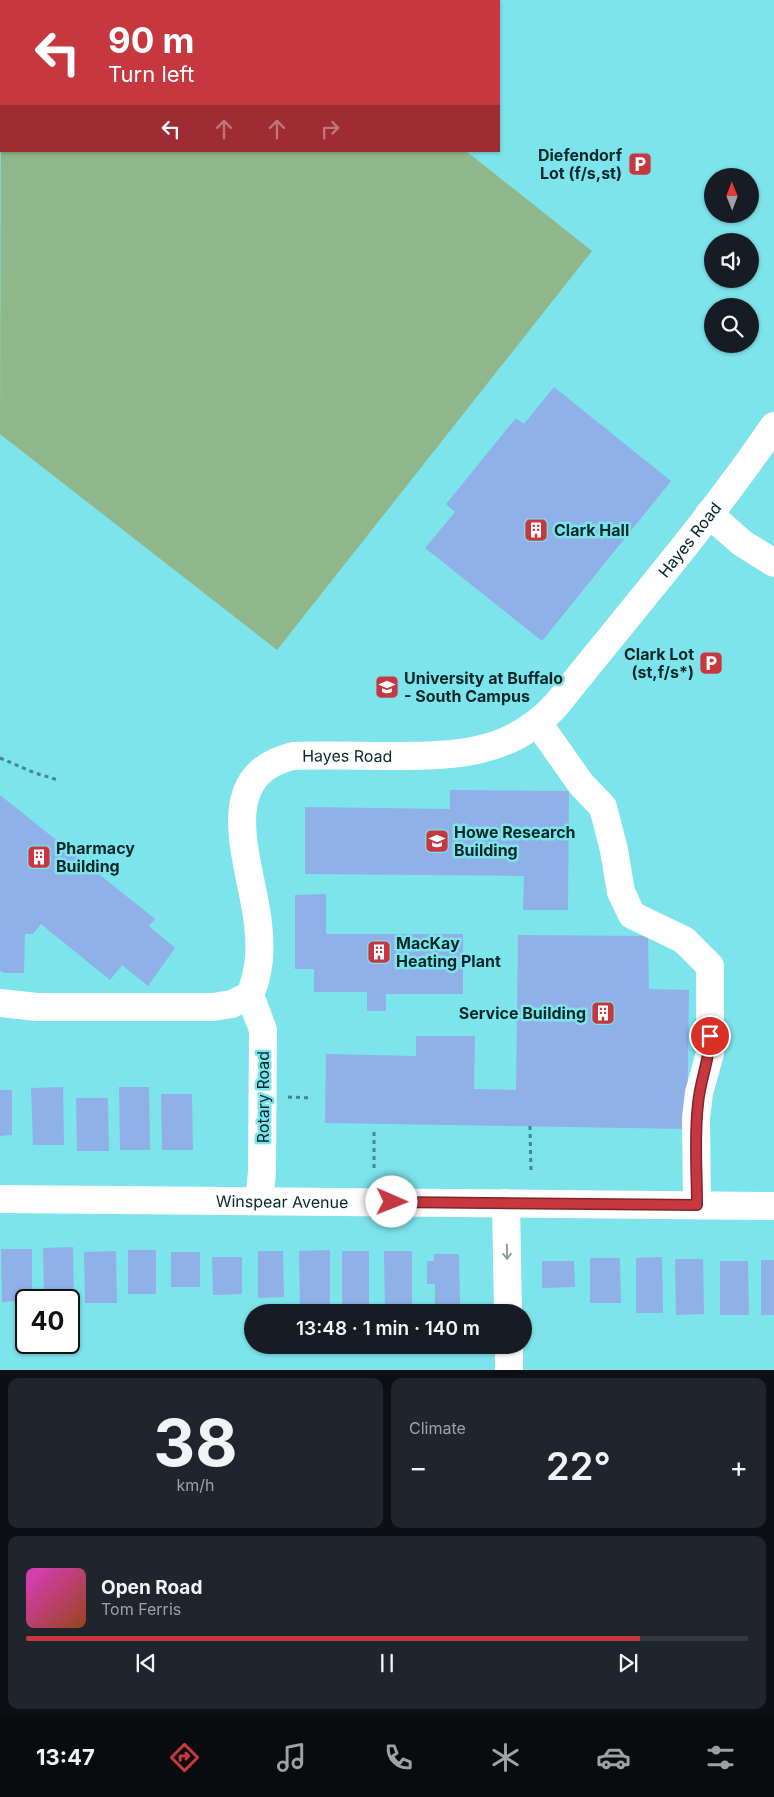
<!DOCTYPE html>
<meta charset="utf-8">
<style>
body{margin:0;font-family:Inter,sans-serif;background:#20242c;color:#f1f3f6;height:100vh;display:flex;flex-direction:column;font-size:19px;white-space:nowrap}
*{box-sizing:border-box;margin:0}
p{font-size:16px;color:#9ea1a6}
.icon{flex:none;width:28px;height:28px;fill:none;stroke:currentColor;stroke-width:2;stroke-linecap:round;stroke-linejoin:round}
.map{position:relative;height:1370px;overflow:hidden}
.details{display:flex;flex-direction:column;gap:8px;padding:8px;background:#0d0f14;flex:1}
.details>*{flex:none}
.guide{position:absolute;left:0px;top:0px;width:500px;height:152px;box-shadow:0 1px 4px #0004;background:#c73740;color:#fff;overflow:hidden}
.needle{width:32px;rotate:359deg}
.buttons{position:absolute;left:704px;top:168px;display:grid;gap:10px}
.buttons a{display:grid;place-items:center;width:55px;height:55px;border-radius:50%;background:#171b24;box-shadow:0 1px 4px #0004;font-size:25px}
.speed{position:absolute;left:15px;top:1289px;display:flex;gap:10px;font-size:25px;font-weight:700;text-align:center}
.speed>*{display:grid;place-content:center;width:65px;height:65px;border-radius:50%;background:#171b24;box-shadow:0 1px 4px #0004;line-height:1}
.speed .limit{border:2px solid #111;border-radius:8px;background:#fff;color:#111}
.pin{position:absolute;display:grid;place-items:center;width:42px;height:42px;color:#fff;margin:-21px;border:2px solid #fff;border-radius:50%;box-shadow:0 1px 5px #0007}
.me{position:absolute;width:55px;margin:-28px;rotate:91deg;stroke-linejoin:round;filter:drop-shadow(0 0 4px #0008)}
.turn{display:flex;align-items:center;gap:18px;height:105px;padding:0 25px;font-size:22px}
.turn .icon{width:65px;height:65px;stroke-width:2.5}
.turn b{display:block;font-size:35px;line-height:42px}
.lanes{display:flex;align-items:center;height:48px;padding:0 25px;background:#0003;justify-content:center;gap:25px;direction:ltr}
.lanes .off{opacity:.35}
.big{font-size:38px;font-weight:600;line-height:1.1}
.details .card{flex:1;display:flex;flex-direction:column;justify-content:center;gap:8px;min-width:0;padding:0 18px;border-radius:10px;background:#20242c}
.details .dial{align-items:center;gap:0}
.dial b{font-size:65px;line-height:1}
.song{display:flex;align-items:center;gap:15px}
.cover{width:60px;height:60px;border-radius:8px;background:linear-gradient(135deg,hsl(310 70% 55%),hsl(20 70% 35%))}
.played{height:5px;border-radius:2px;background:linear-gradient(90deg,#c73740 85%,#363941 85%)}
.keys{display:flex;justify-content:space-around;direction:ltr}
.heat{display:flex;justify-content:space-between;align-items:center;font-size:28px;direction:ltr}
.details .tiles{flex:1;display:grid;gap:8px;grid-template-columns:1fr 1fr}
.card:last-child{grid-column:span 2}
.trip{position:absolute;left:244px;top:1304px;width:288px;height:50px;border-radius:25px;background:#171b24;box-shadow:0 1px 4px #0004;font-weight:600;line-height:50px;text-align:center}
.tabs{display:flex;height:80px;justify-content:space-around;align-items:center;background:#090b0e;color:#9ea1a6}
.tabs .icon{width:35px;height:35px}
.tabs .on{color:#c73740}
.tabs b{font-size:22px;color:#f1f3f6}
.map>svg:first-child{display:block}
</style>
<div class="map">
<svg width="774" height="1370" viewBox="0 0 774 1370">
<rect width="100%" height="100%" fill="#7de4ec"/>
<g fill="#90b78b">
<path d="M41,0H274L276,1H40Z"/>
<path d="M1,51V151H466L592,251L277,650L0,434Z"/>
</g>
<g fill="#90b0e8">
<path d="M554,387L671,481L542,641L425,548L455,512L446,504L516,418L524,424Z"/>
<path d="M450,790L569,791L568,910H523L524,876L305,874V807L450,809Z"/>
<path d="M0,795L155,919L149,926L175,948L148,986L122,965L110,980L41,924L33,934H25L24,973H5L0,971Z"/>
<path d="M326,894V934H463V994H386V1011H367V992H314V969H295V895Z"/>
<path d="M518,935L648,936L649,989L689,990L687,1129L325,1123L326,1054L416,1056V1036H475L474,1089L516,1090Z"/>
<path d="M63,1087L64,1145H33L31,1088Z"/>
<path d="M119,1087H149L150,1150H120Z"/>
<path d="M0,1090H12V1135L0,1136Z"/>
<path d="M161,1094H192L193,1150H162Z"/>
<path d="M76,1098H108L109,1151H77Z"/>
<path d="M73,1247L74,1302L44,1300L43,1248Z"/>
<path d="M1,1249H32V1300L2,1302Z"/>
<rect x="128" y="1250" width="28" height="44"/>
<path d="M330,1250V1309H300L299,1251Z"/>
<path d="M116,1251L117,1303H85L84,1252Z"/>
<path d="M258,1251H283L284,1297L258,1298Z"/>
<path d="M342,1251H369V1306L342,1307Z"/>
<path d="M384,1251H412V1309H385Z"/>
<rect x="171" y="1252" width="29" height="35"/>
<path d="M434,1254H459L460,1305H435V1284H427V1261H434Z"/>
<path d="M212,1257H242V1294L213,1295Z"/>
<path d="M662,1257L663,1313H636V1258Z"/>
<path d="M590,1258H620L621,1303H590Z"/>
<path d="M675,1259H703L704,1314L676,1315Z"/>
<rect x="761" y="1260" width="13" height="55"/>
<path d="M542,1261H574L575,1287L542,1288Z"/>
<path d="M720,1261H748L749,1315H720Z"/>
</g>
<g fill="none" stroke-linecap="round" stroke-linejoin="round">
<g stroke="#42888e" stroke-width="3" stroke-dasharray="4 4" stroke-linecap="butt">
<path d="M299,1L300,0"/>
<path d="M0,758L35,773L58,780"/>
<path d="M288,1097L312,1098"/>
<path d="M530,1126L531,1173"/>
<path d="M374,1132V1170"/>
</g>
<g stroke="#fff" stroke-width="28">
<path d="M709,514L742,543L774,563"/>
<path d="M538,723L581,784L603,807L614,850L621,892L632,915L684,940L710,966V1053L699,1093L696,1118L697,1205"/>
<path d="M250,995L263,1030L262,1172L259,1201"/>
<path id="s1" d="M0,1003L37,1007H213L232,1004L250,995C260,971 261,949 258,924C252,865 210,776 293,756C326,755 359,756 392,756C455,756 511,755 557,704C630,612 708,523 774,426"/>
<path id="s2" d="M0,1199L774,1206"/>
<path d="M506,1203L508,1312"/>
<path d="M509,1345V1370"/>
</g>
</g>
<defs><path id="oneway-shaft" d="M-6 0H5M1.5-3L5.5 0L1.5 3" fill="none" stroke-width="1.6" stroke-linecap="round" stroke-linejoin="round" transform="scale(1.25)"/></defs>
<use stroke="#8e9e9f" href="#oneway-shaft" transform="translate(507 1252) rotate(89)"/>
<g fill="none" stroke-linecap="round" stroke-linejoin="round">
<g stroke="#81242a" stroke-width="12">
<path id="route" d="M392,1202L697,1205C697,1171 694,1137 698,1104C700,1080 710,1059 710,1036"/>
</g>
<use href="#route" stroke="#c73740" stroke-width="9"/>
</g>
<defs>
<g id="parking-square" transform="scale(1.25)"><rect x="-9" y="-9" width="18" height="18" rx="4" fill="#c73740" stroke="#7de4ec"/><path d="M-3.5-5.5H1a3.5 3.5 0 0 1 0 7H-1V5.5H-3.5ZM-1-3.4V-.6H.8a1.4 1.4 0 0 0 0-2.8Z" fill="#fff"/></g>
<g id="building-square" transform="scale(1.25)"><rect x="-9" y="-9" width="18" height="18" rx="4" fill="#c73740" stroke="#7de4ec"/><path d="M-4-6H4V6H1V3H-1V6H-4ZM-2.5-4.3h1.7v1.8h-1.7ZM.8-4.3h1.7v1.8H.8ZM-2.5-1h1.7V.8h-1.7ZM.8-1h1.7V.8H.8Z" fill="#fff"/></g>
<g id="university-square" transform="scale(1.25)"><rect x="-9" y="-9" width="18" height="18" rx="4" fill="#c73740" stroke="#7de4ec"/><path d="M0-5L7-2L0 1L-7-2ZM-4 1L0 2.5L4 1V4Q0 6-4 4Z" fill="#fff"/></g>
</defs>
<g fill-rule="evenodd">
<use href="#parking-square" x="640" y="164"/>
<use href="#building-square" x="536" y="530"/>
<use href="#parking-square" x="711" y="663"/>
<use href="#university-square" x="387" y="687"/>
<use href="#university-square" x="437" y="841"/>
<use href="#building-square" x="39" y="857"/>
<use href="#building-square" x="379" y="952"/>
<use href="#building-square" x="603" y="1013"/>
</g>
<g text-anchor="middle" stroke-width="5" stroke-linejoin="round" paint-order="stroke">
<g font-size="16" font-weight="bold" fill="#042729" stroke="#7de4ec" text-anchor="start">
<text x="622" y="161" text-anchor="end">Diefendorf<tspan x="622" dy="18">Lot (f/s,st)</tspan></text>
<text x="554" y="536">Clark Hall</text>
<text x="694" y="660" text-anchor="end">Clark Lot<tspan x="694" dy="18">(st,f/s*)</tspan></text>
<text x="404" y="684">University at Buffalo<tspan x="404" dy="18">- South Campus</tspan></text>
<text x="454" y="838">Howe Research<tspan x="454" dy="18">Building</tspan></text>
<text x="56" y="854">Pharmacy<tspan x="56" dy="18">Building</tspan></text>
<text x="396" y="949">MacKay<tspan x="396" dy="18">Heating Plant</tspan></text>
<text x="586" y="1019" text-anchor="end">Service Building</text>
</g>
<g font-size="16" fill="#042729" stroke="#7de4ec">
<text dy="6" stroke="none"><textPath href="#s1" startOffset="1009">Hayes Road</textPath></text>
<text dy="6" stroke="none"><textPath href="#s1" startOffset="574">Hayes Road</textPath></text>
<text transform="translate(263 1097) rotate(-90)" y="6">Rotary Road</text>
<text dy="6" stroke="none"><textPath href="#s2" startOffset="282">Winspear Avenue</textPath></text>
</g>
</g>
</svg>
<div class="buttons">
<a><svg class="needle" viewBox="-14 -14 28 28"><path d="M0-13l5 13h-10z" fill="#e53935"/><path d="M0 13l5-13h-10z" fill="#9ea1a6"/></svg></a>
<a><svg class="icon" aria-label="sound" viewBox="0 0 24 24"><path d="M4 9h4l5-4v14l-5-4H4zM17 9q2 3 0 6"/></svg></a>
<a><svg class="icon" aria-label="search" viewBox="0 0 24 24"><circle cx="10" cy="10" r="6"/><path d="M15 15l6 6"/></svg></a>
</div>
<div class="speed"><div class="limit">40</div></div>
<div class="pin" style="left:710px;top:1036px;background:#d93025"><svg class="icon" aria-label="arrive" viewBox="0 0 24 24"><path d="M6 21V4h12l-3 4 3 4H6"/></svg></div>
<svg class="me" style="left:392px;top:1202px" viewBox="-20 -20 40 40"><circle r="19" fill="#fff"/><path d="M0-13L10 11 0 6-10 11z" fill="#c73740"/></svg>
<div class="trip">13:48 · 1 min · 140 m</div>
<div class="guide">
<div class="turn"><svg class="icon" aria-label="left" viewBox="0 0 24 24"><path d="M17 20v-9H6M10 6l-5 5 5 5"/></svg><div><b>90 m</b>Turn left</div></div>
<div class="lanes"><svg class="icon" aria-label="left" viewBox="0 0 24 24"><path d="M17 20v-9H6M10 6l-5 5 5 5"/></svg><svg class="icon off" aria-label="ahead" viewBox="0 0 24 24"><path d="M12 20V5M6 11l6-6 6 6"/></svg><svg class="icon off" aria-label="ahead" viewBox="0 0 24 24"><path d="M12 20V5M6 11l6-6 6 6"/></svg><svg class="icon off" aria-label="right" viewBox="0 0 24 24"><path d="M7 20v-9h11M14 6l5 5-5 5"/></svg></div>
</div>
</div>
<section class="details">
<div class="tiles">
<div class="card dial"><b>38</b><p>km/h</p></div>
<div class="card"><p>Climate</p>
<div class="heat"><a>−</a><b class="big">22°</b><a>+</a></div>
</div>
<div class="card">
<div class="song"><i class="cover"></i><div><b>Open Road</b><p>Tom Ferris</p></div></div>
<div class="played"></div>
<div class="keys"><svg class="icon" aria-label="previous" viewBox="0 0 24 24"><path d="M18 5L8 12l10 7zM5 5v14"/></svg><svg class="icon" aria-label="pause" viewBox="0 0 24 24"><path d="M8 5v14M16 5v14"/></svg><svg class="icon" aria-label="next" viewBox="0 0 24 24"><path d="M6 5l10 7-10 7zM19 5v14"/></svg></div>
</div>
</div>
</section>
<nav class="tabs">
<b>13:47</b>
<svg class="icon on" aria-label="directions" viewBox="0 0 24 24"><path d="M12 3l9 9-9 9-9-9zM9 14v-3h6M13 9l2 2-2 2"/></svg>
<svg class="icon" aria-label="music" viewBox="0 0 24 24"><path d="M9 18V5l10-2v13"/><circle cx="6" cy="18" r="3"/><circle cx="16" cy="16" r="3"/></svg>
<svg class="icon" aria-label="phone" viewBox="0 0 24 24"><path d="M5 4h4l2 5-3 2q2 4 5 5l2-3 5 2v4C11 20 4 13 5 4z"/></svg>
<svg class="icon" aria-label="climate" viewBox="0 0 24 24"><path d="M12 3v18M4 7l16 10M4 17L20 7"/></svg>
<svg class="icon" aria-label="car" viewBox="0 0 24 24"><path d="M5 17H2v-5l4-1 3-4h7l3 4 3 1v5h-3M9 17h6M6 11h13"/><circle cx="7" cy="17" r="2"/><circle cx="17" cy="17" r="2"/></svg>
<svg class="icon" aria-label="filters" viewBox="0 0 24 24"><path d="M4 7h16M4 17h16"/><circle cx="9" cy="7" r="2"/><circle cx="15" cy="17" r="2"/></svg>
</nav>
